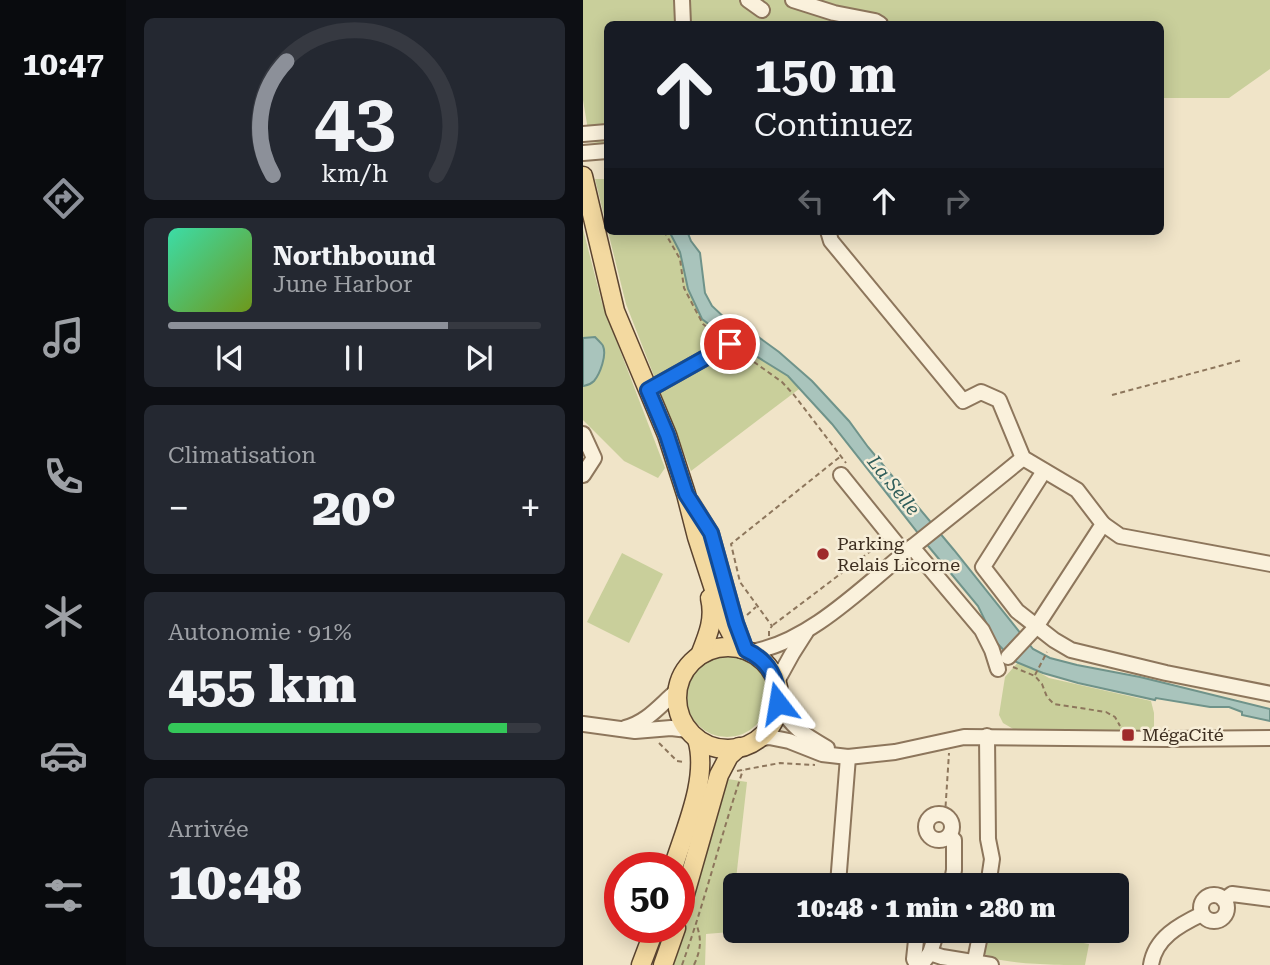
<!DOCTYPE html>
<html lang="fr">
<meta charset="utf-8">
<style>
body{margin:0;font-family:"Roboto Serif",serif;background:#242831;color:#f1f3f6;height:100vh;display:flex;flex-direction:column;font-size:26px;white-space:nowrap}
*{box-sizing:border-box;margin:0}
p{font-size:23px;color:#9ea1a6}
.icon{flex:none;width:38px;height:38px;fill:none;stroke:currentColor;stroke-width:2;stroke-linecap:round;stroke-linejoin:round}
.map{position:relative;flex:1;overflow:hidden}
.details{display:flex;flex-direction:column;gap:18px;padding:18px;background:#0d0f14;width:457px}
.details>*{flex:none}
.top-card{position:absolute;left:21px;top:21px;width:560px;height:214px;border-radius:10px;box-shadow:0 4px 18px #0003;background:#171b24;color:#f1f3f6;overflow:hidden}
.speed{position:absolute;left:21px;top:852px;display:flex;gap:14px;font-size:35px;font-weight:700;text-align:center}
.speed>*{display:grid;place-content:center;width:91px;height:91px;border-radius:50%;background:#171b24;box-shadow:0 4px 18px #0003;line-height:1}
.speed .limit{border:10px solid #d22;background:#fff;color:#111}
.pin{position:absolute;display:grid;place-items:center;width:60px;height:60px;color:#fff;margin:-30px;border:4px solid #fff;border-radius:50%;box-shadow:0 2px 7px #0007}
.me{position:absolute;width:77px;margin:-38px;rotate:346deg;stroke-linejoin:round;filter:drop-shadow(0 0 5px #0008)}
.turn{display:flex;align-items:center;gap:24px;height:147px;padding:0 35px;font-size:32px}
.turn .icon{width:91px;height:91px;stroke-width:2.5}
.turn b{display:block;font-size:49px;line-height:60px}
.lanes{display:flex;align-items:center;height:66px;padding:0 35px;background:#0003;justify-content:center;gap:35px;direction:ltr}
.lanes .off{opacity:.35}
.big{font-size:52px;font-weight:800;line-height:1.1}
.details .widget{flex:1;display:flex;flex-direction:column;justify-content:center;gap:10px;min-width:0;padding:0 24px;border-radius:10px;background:#242831}
.details .dial{align-items:center;gap:0}
.dial svg{height:182px;overflow:visible;fill:none;stroke:#363941;stroke-width:7;stroke-linecap:round;text-anchor:middle}
.dial text{fill:#f1f3f6;stroke:none}
.song{display:flex;align-items:center;gap:21px}
.cover{width:84px;height:84px;border-radius:10px;background:linear-gradient(135deg,hsl(160 70% 55%),hsl(80 70% 35%))}
.played{height:7px;border-radius:4px;background:linear-gradient(90deg,#8c9099 75%,#363941 75%)}
.keys{display:flex;justify-content:space-around;direction:ltr}
.heat{display:flex;justify-content:space-between;align-items:center;font-size:38px;direction:ltr}
.charge{height:10px;border-radius:5px;background:linear-gradient(90deg,#34c759 91%,#363941 0)}
.trip{position:absolute;left:140px;top:873px;width:406px;height:70px;border-radius:10px;background:#171b24;box-shadow:0 4px 18px #0003;font-weight:800;line-height:70px;text-align:center}
main{display:flex;flex:1;min-height:0}
.tabs{display:flex;flex-direction:column;width:126px;justify-content:space-around;align-items:center;background:#090b0e;color:#9ea1a6}
.tabs .icon{width:49px;height:49px}
.tabs .selected{color:#8c9099}
.tabs b{font-size:32px;color:#f1f3f6}
.map>svg:first-child{display:block}
</style>
<main>
<nav class="tabs">
<b>10:47</b>
<svg class="icon selected" aria-label="directions" viewBox="0 0 24 24"><path d="M12 3l9 9-9 9-9-9zM9 14v-3h6M13 9l2 2-2 2"/></svg>
<svg class="icon" aria-label="music" viewBox="0 0 24 24"><path d="M9 18V5l10-2v13"/><circle cx="6" cy="18" r="3"/><circle cx="16" cy="16" r="3"/></svg>
<svg class="icon" aria-label="phone" viewBox="0 0 24 24"><path d="M5 4h4l2 5-3 2q2 4 5 5l2-3 5 2v4C11 20 4 13 5 4z"/></svg>
<svg class="icon" aria-label="climate" viewBox="0 0 24 24"><path d="M12 3v18M4 7l16 10M4 17L20 7"/></svg>
<svg class="icon" aria-label="car" viewBox="0 0 24 24"><path d="M5 17H2v-5l4-1 3-4h7l3 4 3 1v5h-3M9 17h6M6 11h13"/><circle cx="7" cy="17" r="2"/><circle cx="17" cy="17" r="2"/></svg>
<svg class="icon" aria-label="filters" viewBox="0 0 24 24"><path d="M4 7h16M4 17h16"/><circle cx="9" cy="7" r="2"/><circle cx="15" cy="17" r="2"/></svg>
</nav>
<section class="details">
<div class="widget dial"><svg viewBox="0 0 100 80">
<path d="M14 69A42 42 0 1 1 86 69"/>
<path d="M14 69A42 42 0 0 1 20 19" stroke="#8c9099"/>
<text x="50" y="56" font-size="32" font-weight="700">43</text>
<text x="50" y="72" font-size="11">km/h</text>
</svg></div>
<div class="widget">
<div class="song"><i class="cover"></i><div><b>Northbound</b><p>June Harbor</p></div></div>
<div class="played"></div>
<div class="keys"><svg class="icon" aria-label="previous" viewBox="0 0 24 24"><path d="M18 5L8 12l10 7zM5 5v14"/></svg><svg class="icon" aria-label="pause" viewBox="0 0 24 24"><path d="M8 5v14M16 5v14"/></svg><svg class="icon" aria-label="next" viewBox="0 0 24 24"><path d="M6 5l10 7-10 7zM19 5v14"/></svg></div>
</div>
<div class="widget"><p>Climatisation</p>
<div class="heat"><a>−</a><b class="big">20°</b><a>+</a></div>
</div>
<div class="widget"><p>Autonomie · 91%</p><b class="big">455 km</b><div class="charge"></div></div>
<div class="widget"><p>Arrivée</p><b class="big">10:48</b></div>
</section>
<div class="map">
<svg width="688" height="965" viewBox="0 0 688 965">
<rect width="100%" height="100%" fill="#f0e4c8"/>
<g fill="#c9cf9b">
<path d="M0,0H687V69L646,98H578V24H24V144L7,142L0,100Z"/>
<path d="M12,179H24V231H86L97,252L105,289L144,338L205,376L216,389L108,471L43,304Z"/>
<path d="M0,229L19,303L82,468L75,478L41,461L0,420Z"/>
<path d="M39,553L80,574L46,643L4,622Z"/>
<circle cx="144" cy="696" r="41"/>
<path d="M436,661L466,678L568,701L571,713V731L445,732L432,730L420,723L416,715L422,677Z"/>
<path d="M145,779L164,782L147,932L123,934L122,965H89Z"/>
<path d="M405,931H433L506,944L502,965C481,965 415,965 402,954Z"/>
</g>
<g fill="#a9c4bc" stroke="#6f938a" stroke-width="2">
<path d="M86,231H104L108,241L117,253L122,293L129,306L145,321L174,336L196,352L229,381L266,421L285,447L371,550L450,649L467,658L494,665L557,677L687,709V721L659,715V712L646,707H627L573,698L572,700L495,683L460,673L431,661L412,641L395,606L346,547L249,424L205,376L144,338L119,319L105,289L97,252Z"/>
<path d="M12,337C13,338 20,345 20,346C24,355 17,374 11,381C7,385 5,385 0,386V338Z"/>
</g>
<g fill="none" stroke-linecap="round" stroke-linejoin="round">
<g stroke="#8d765c" stroke-width="18">
<g id="minor">
<path d="M99,0L100,24"/>
<path d="M165,0L179,10"/>
<path d="M210,0L251,13L292,21L297,24"/>
<path d="M0,134L24,132"/>
<path d="M0,153L24,151"/>
<path d="M245,231L248,241L380,401L398,392L416,400L440,458L494,490L520,524L453,627L425,657"/>
<path d="M65,390L147,344"/>
<path d="M0,434L11,458L0,475"/>
<path d="M461,471L400,567L434,611L471,640L488,650L583,673L688,694"/>
<path d="M258,475L321,553"/>
<path d="M108,501L128,533L153,623L160,642"/>
<path d="M520,524L537,536L688,564"/>
<path d="M329,547L399,630L409,650L415,669"/>
<path d="M167,652C224,644 280,587 323,552C362,521 401,490 440,458"/>
<path d="M193,683L209,654L223,632"/>
<path d="M195,703C208,727 221,735 244,748"/>
<path d="M0,724L52,731L88,728L105,730"/>
<path d="M42,728C65,722 77,705 94,691"/>
<path d="M404,736L405,839L409,859L405,886"/>
<path d="M174,739L186,737L206,741L239,754L265,757L312,752L381,737L584,739L688,738"/>
<circle cx="356" cy="827" r="13"/>
<path d="M366,836L371,840V870L368,886"/>
<path d="M255,884L265,757"/>
<circle cx="631" cy="908" r="13"/>
<path d="M641,900L649,894L688,899"/>
<path d="M347,953L354,931"/>
<path d="M334,965L331,959L334,931"/>
<path d="M338,965L347,953L359,957L408,965"/>
<path d="M391,965L398,931"/>
<path d="M568,965C572,938 596,925 619,914"/>
</g>
</g>
<g stroke="#5b4430" stroke-width="21">
<g id="major">
<path d="M0,176L32,311L84,435L103,494L114,537L139,614C144,627 150,638 159,649"/>
<circle cx="145" cy="698" r="51"/>
<path d="M117,655C125,635 132,619 127,598"/>
<path d="M90,868C102,829 126,778 114,739"/>
<path d="M96,915L136,775L146,756L156,747"/>
<path d="M58,965L72,928"/>
<path d="M80,965L93,928"/>
</g>
</g>
<g stroke="#8d765c" stroke-width="2" stroke-dasharray="5 3.5" stroke-linecap="butt">
<path d="M81,231L97,259L101,288L113,311L120,324L135,336"/>
<path d="M157,352L199,382L211,395L263,463"/>
<path d="M529,395L659,360"/>
<path d="M164,615L173,607"/>
<path d="M190,625L297,544"/>
<path d="M186,636V630L189,626L157,582L148,544L258,456"/>
<path d="M430,667L452,676L459,684L464,697L471,704L523,712L532,717L537,726"/>
<path d="M452,675L464,652"/>
<path d="M76,743L94,761L101,762"/>
<path d="M154,771L197,763L232,765"/>
<path d="M362,815L366,753"/>
<path d="M99,965C122,901 138,835 160,770"/>
<path d="M111,965C118,949 119,940 113,923"/>
</g>
<use href="#minor" stroke="#faf1dc" stroke-width="14"/>
<use href="#major" stroke="#f3d9a0" stroke-width="18"/>
</g>
<g fill="none" stroke-linecap="round" stroke-linejoin="round">
<g stroke="#114b97" stroke-width="18">
<path id="route" d="M147,344L65,390L84,435L103,494L128,533L153,623L163,650C185,660 196,679 195,703"/>
</g>
<use href="#route" stroke="#1a73e8" stroke-width="12"/>
</g>
<g fill="#9e2a2b" stroke="#f7eed8" stroke-width="2.5">
<circle cx="240" cy="554" r="7"/>
<rect x="538" y="728" width="14" height="14" rx="3.5"/>
</g>
<g text-anchor="middle" stroke-width="5" stroke-linejoin="round" paint-order="stroke">
<g font-size="18" fill="#3d2e20" stroke="#f7eed8" text-anchor="start">
<text x="254" y="550">Parking<tspan x="254" dy="21">Relais Licorne</tspan></text>
<text x="559" y="741">MégaCité</text>
</g>
<g font-size="19" font-style="italic" fill="#2f5d5a" stroke="#f7eed8">
<text transform="translate(311 485) rotate(51)" y="7">La Selle</text>
</g>
</g>
</svg>
<div class="speed"><div class="limit">50</div></div>
<div class="pin" style="left:147px;top:344px;background:#d93025"><svg class="icon" aria-label="arrive" viewBox="0 0 24 24"><path d="M6 21V4h12l-3 4 3 4H6"/></svg></div>
<svg class="me" style="left:195px;top:703px" viewBox="-20 -20 40 40"><path d="M0-17L14 15 0 8-14 15z" fill="#1a73e8" stroke="#fff" stroke-width="4"/></svg>
<div class="trip">10:48 · 1 min · 280 m</div>
<div class="top-card">
<div class="turn"><svg class="icon" aria-label="ahead" viewBox="0 0 24 24"><path d="M12 20V5M6 11l6-6 6 6"/></svg><div><b>150 m</b>Continuez</div></div>
<div class="lanes"><svg class="icon off" aria-label="left" viewBox="0 0 24 24"><path d="M17 20v-9H6M10 6l-5 5 5 5"/></svg><svg class="icon" aria-label="ahead" viewBox="0 0 24 24"><path d="M12 20V5M6 11l6-6 6 6"/></svg><svg class="icon off" aria-label="right" viewBox="0 0 24 24"><path d="M7 20v-9h11M14 6l5 5-5 5"/></svg></div>
</div>
</div>
</main>
